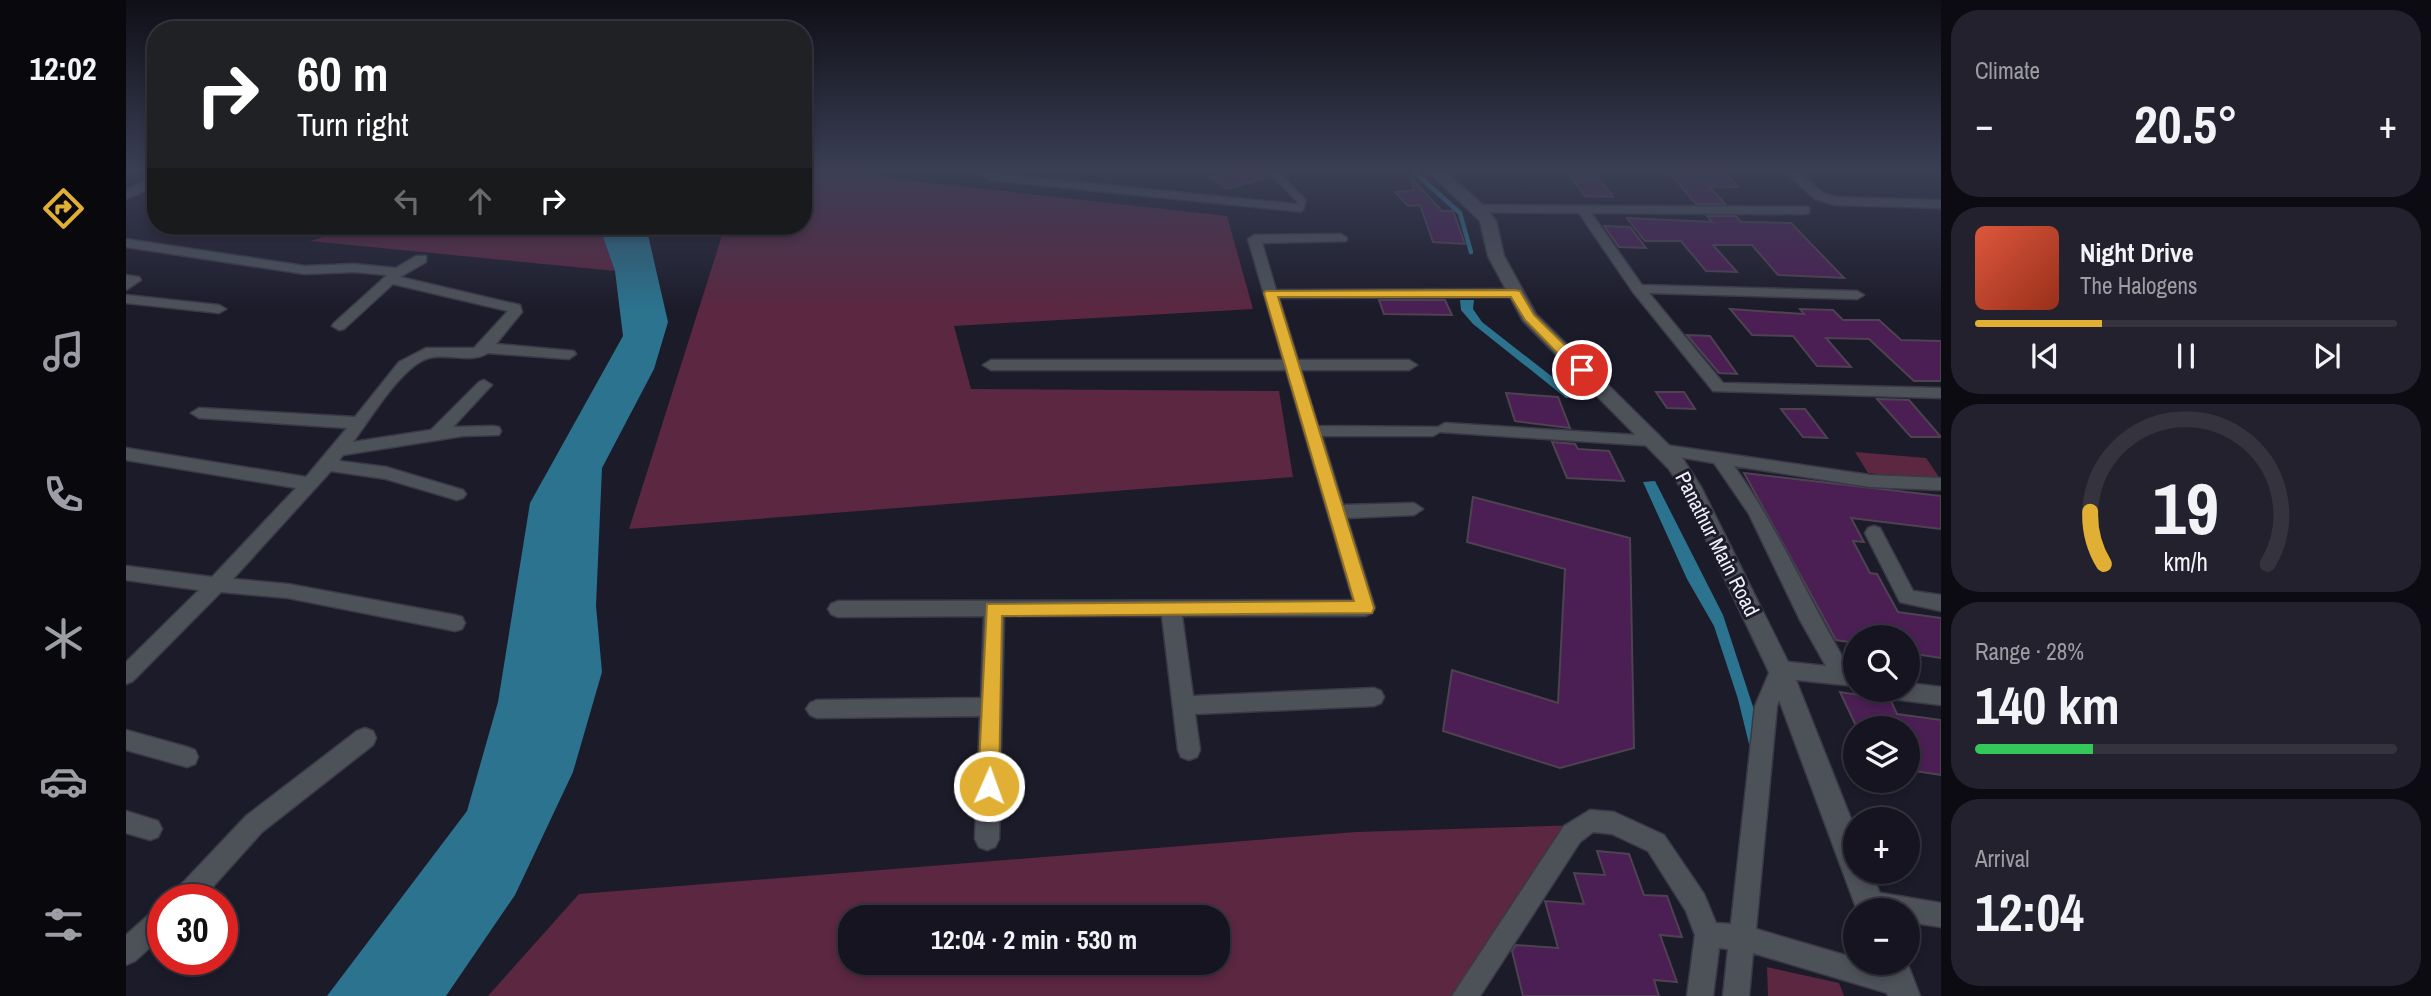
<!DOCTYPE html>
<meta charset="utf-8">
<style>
body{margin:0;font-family:"Archivo Narrow",sans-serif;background:#22212d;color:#f1f3f6;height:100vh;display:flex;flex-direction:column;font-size:26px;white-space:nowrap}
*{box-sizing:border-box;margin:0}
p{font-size:23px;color:#9d9ea5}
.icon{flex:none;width:38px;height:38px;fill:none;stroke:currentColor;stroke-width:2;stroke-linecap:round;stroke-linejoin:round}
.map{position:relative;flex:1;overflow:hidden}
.drawer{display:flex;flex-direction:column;gap:10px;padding:10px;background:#0c0b12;width:490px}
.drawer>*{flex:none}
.hud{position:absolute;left:21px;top:21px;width:665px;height:214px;border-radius:28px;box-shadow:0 4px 10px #0003,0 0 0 2px #34333e;background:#202124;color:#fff;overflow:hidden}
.buttons{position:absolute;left:1717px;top:625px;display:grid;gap:14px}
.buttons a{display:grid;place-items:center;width:77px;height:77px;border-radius:50%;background:#151420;box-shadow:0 4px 10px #0003,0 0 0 2px #34333e;font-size:35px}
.speed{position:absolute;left:21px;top:884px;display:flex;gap:14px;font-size:35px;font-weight:700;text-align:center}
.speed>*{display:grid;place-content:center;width:91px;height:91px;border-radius:50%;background:#151420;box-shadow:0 4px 10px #0003,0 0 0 2px #34333e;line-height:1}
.speed .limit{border:10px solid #d22;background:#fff;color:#111}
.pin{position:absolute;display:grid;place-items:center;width:60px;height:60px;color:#fff;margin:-30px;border:4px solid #fff;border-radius:50%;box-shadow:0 2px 7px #0007}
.me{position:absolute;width:77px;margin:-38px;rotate:2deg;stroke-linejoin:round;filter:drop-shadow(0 0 5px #0008)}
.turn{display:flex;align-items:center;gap:24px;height:147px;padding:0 35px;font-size:32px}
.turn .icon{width:91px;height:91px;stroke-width:2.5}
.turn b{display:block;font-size:49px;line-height:60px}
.lanes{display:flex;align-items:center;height:66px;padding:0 35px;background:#0003;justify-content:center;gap:35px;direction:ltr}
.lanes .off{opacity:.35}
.big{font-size:52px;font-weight:800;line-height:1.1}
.drawer .widget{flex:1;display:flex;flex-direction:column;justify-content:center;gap:10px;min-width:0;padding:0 24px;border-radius:28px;background:#22212d}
.drawer .dial{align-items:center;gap:0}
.dial svg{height:182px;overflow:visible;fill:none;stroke:#34333e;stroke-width:7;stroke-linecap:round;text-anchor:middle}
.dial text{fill:#f1f3f6;stroke:none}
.song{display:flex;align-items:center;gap:21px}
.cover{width:84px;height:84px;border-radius:10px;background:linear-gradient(135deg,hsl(10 70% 55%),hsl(10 70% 35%))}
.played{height:7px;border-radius:4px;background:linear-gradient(90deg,#e1af34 30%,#34333e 30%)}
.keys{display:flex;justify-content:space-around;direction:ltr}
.heat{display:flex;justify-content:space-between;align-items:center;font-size:38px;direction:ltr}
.charge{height:10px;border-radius:5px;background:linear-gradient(90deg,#34c759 28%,#34333e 0)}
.trip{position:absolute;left:712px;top:905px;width:392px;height:70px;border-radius:28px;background:#151420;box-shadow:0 4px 10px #0003,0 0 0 2px #34333e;font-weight:800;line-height:70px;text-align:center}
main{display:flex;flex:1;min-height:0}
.tab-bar{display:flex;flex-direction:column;width:126px;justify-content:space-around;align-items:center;background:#08080d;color:#9d9ea5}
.tab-bar .icon{width:49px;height:49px}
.tab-bar .active{color:#e1af34}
.tab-bar b{font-size:32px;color:#f1f3f6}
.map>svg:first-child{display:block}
</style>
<main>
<nav class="tab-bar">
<b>12:02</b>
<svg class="icon active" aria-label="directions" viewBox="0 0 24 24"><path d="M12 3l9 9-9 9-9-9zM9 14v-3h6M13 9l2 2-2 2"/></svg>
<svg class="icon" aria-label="music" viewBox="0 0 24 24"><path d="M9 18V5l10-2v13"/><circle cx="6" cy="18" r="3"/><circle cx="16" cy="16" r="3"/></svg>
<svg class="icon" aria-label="phone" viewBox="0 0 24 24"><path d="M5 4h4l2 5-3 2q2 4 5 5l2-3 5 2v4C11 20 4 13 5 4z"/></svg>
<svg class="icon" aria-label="climate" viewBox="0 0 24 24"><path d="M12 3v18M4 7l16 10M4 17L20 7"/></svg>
<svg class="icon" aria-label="car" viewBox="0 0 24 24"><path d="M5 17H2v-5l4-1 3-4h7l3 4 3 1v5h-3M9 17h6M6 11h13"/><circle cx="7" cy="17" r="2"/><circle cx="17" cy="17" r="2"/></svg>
<svg class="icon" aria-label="filters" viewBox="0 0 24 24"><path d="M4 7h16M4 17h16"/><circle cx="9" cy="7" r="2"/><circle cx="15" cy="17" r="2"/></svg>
</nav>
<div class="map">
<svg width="1815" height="996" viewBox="0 0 1815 996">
<rect width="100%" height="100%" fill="#1c1b2a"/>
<g fill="#5b2741" fill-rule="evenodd">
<path d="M677,170H716L785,181L1101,216L1127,309L828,326L845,389L1153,391L1167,477L503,529L599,226H677Z"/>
<path d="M232,226H473L489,271L184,241Z"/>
<path d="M1729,452L1800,458L1815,480L1742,473Z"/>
<path d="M1457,825L1325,996H362L453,894L1230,832ZM724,917H1092V962H724Z"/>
<path d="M1641,967L1713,983L1718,996H1642Z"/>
</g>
<g fill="#2b738e">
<path d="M473,226H520L542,322L528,369L476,468L470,606L476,672L447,772L389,895L320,996H201L341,811L372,702L404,503L497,336L489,271Z"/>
<path d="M1334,300H1348L1347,309L1356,322L1452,397L1440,398L1347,324L1335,310Z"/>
<path d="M1529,481L1597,615L1633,725L1624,748L1612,699L1588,626L1561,579L1517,482Z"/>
</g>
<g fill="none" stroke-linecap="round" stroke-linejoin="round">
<path stroke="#2b738e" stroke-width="4.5" d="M1286,170L1334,213L1345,252"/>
</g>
<g fill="#4b1f54" stroke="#4e4251" stroke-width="2">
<path d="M1112,170H1139L1144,177L1101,189L1085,178Z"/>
<path d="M1542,171H1597L1612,187H1584L1599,204H1570Z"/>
<path d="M1444,176H1471L1487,197L1459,196Z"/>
<path d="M1284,177L1316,211H1327L1339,244L1307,242L1294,205L1282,206L1269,192L1288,190Z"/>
<path d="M1581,216H1610L1615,222L1665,223L1718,278L1652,275L1626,245H1587L1611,272L1580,271L1555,241H1519L1501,218L1586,222Z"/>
<path d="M1478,226L1504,227L1520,248L1493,247Z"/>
<path d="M1253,300H1319L1326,315L1258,314Z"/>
<path d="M1604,309L1678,314L1674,309L1707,310L1717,320H1753L1775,340L1815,341V381H1788L1743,339L1700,338L1725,367L1691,366L1667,336L1626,335Z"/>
<path d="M1561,335L1584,336L1611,374L1593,373Z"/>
<path d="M1530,392H1558L1569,409L1541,408Z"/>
<path d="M1380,393L1432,397L1444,428L1389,421Z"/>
<path d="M1751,399L1783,400L1815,437H1785Z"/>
<path d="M1655,409H1679L1701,438L1677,437Z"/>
<path d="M1426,442L1449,444L1452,449L1483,451L1498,481L1441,478Z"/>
<path d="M1618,473L1815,496V529L1725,518L1738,542L1727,541L1744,573L1751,574L1772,612L1815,618V658L1782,653V637H1729V643L1710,640Z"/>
<path d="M1347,497L1504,538L1508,748L1434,768L1317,731L1326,670L1432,703L1439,569L1341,542Z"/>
<path d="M1714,692L1758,699L1765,701L1771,714L1815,720V775L1782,770V728H1731Z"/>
<path d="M1471,851L1503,854L1518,895L1541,896L1556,937L1534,935L1551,982L1528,980L1533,996H1397L1386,951L1390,945L1432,948L1419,901L1458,904L1448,873L1479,875Z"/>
</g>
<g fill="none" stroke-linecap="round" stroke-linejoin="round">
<g stroke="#3a3947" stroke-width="10">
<path id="service" d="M853,170L867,177L1174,208L1176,201L1145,170"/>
</g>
<g stroke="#3a3947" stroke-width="3">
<g id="minor">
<path d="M1657,170H1670L1697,193L1710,197L1815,200V208L1709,205L1689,199Z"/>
<path d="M30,177V186L0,199V190Z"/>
<path d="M1353,205L1683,207V213L1679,214L1465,213L1516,285L1731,291L1738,295L1731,299L1523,293L1597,383L1815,388V398L1587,391L1507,292L1453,213L1349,212V206Z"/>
<path d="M1215,234L1221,238L1220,241L1136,243L1150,290L1389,289L1396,293L1389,297L1153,298L1172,360H1283L1291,365L1283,370H1175L1192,426L1312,427L1319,423L1527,436L1533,437V444L1744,475L1815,478V490L1744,487L1608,466C1653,529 1683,601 1723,668H1729V686L1661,679L1651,706L1630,929L1729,958V962H1745L1783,975L1787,984L1783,993L1771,996L1627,953L1623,996H1597L1602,949L1593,948L1587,996H1561L1569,935L1560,911L1522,851L1486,834L1467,832L1454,842L1354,996H1326L1438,826L1464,810L1488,812L1538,835L1578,894L1590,923L1605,924L1629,706L1647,664L1654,661L1700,666L1674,620L1623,514L1588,463L1529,453L1528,446L1314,432L1307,436H1196L1217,505L1288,503L1297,509L1288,515L1221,518L1249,608L1246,613L1239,616H1056L1067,696L1248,688L1255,691L1258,697L1255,703L1248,706L1069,714L1074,750L1071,757L1063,760L1055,757L1052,750L1036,616H878L873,839L869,847L861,850L853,847L849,839L854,716L691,718L684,715L680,709L684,703L691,700L855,698L858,616L712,617L705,614L702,609L705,604L712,601L1227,600L1160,370H865L857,365L865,360H1157L1122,239L1128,235Z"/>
<path d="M0,239L179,266L228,264L270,268L290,256H300V262L274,277L394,305L396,312L370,344L448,351L450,354L443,359L362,353C344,364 322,353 303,358C276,365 244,420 227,442L305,430L353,382L358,380L366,385L363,388L327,427L367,426L373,427L375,431L373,435L337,436L217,455L213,461L260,467L337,490L340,494L337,498L331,500L260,479L205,471L107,579L162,584L329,615L336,617L339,623L336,629L329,631L162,598L95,592L7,681L0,684V662L73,590L0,580V566L86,577L170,488L0,460V448L180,477L221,428L73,418L65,413L73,408L229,417L273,362L300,348H348L382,311L267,284L218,329L213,330L206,326L208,323L261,275L228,272L179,274L0,247Z"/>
<path d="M0,275L13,277L15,280L0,290Z"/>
<path d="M0,295L93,305L100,309L93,313L0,303Z"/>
<path d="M1748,526L1754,528L1787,591L1815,595V611L1774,602L1739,533L1742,528Z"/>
<path d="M1782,683L1815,687V705L1766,699L1759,696L1756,690H1782Z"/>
<path d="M239,728L247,731L250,738L247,745L136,832L75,900H46L49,891L120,816L231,731Z"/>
<path d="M0,730L61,747L69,750L72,757L69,764L61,767L0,750Z"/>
<path d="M0,811L32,821L36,829L32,837L24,840L0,833Z"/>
<path d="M1743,891L1815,903V927L1782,922V910H1734L1731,903L1734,894Z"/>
<path d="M37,907V936L9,961L0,965V935L28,910Z"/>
</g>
</g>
<g stroke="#3a3947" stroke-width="3">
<g id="tertiary">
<path d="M1301,170H1317L1358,206L1370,221L1378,256L1410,314L1557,459L1575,487L1666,670L1729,829V872H1745L1761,910H1731L1642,670L1558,493L1543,469L1397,321L1362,256L1354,221Z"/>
<path d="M1750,962H1781L1794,996H1762Z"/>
</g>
</g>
<use href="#service" stroke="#4d5259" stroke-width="7"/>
<use href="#minor" fill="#4d5259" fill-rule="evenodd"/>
<use href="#tertiary" fill="#4d5259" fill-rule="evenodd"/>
</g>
<linearGradient id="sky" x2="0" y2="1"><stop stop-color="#0f0f17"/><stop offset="0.55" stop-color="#3a3f55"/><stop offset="1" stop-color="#3a3f55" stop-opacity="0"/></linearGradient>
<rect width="1815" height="310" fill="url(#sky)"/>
<path fill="#e1af34" stroke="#927222" stroke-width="2" d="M1389,290L1394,291L1408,315L1461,367V373H1451L1399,320L1385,297H1152L1248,608L1246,613L876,616L873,786L870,793L863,795L855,793L852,786L861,604L1228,601L1138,293L1140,291Z"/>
<g text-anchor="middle" stroke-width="6" stroke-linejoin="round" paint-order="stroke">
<g font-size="21" fill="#f0effa" stroke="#1c1b2a">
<text transform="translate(1591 544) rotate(63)" y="7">Panathur Main Road</text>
</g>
</g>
</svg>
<div class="buttons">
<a><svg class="icon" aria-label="search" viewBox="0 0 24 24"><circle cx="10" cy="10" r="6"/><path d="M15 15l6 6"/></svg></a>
<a><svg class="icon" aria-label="layers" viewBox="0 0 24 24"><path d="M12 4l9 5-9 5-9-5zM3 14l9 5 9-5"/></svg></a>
<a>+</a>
<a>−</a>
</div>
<div class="speed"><div class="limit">30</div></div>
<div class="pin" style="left:1456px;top:370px;background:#d93025"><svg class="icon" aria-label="arrive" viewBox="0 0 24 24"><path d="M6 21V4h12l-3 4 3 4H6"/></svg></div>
<svg class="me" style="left:863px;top:786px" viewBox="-20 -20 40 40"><circle r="17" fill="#e1af34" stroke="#fff" stroke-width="3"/><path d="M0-11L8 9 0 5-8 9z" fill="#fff"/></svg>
<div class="trip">12:04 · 2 min · 530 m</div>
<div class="hud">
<div class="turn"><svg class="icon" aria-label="right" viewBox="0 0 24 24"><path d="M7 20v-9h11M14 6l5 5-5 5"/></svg><div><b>60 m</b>Turn right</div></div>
<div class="lanes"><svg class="icon off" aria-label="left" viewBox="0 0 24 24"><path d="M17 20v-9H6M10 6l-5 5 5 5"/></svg><svg class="icon off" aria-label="ahead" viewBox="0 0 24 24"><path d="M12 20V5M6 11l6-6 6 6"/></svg><svg class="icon" aria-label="right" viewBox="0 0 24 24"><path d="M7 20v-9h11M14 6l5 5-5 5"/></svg></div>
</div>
</div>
<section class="drawer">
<div class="widget"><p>Climate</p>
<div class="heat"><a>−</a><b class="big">20.5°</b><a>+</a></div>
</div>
<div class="widget">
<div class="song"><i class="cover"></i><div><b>Night Drive</b><p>The Halogens</p></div></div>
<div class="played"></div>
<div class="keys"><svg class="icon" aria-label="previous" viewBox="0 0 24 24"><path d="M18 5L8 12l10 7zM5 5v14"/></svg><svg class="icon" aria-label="pause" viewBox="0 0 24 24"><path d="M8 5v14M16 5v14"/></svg><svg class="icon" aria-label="next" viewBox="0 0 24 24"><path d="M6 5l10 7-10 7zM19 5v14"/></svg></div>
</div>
<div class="widget dial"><svg viewBox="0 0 100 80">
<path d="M14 69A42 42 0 1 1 86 69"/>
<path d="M14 69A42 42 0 0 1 8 46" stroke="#e1af34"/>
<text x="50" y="56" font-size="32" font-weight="700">19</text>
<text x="50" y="72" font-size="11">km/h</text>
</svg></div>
<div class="widget"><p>Range · 28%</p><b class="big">140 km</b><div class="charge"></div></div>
<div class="widget"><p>Arrival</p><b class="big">12:04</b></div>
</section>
</main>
